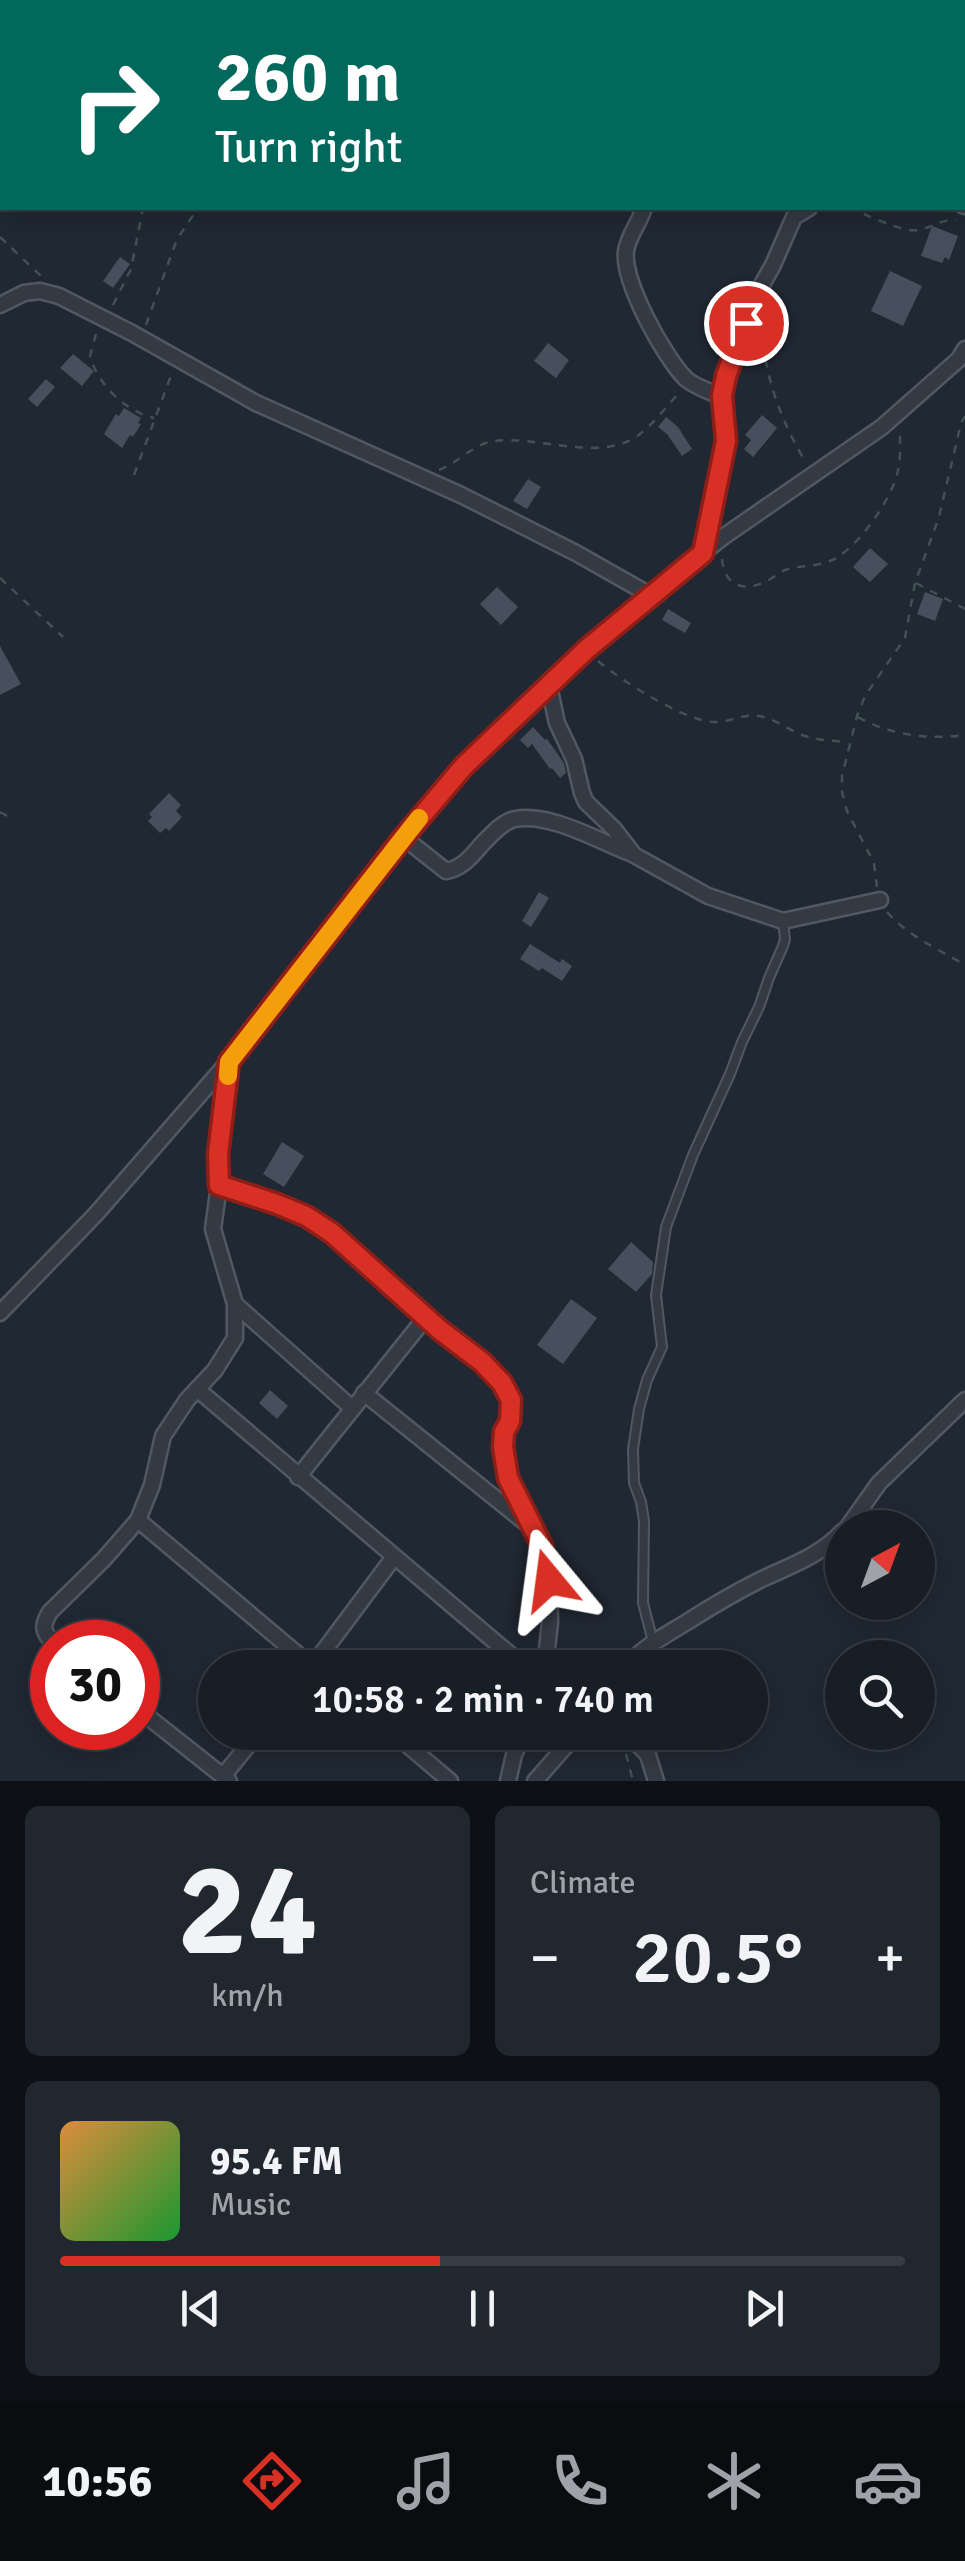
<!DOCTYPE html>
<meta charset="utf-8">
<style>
body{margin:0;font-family:Signika,sans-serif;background:#21272e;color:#f1f3f6;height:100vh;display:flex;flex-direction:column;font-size:38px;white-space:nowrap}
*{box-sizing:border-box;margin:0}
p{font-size:32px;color:#9fa2a7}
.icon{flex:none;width:55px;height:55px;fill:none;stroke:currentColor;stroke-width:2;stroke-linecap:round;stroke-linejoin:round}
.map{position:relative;height:1781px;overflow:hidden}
.side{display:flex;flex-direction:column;gap:25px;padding:25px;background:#0d1015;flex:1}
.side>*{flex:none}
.hud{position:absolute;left:0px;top:0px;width:965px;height:210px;box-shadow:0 5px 25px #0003,0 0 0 2px #363c43;background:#00695c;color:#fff;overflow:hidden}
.needle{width:65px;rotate:41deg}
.controls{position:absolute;left:825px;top:1510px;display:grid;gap:20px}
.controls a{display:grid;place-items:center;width:110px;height:110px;border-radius:50%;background:#181e26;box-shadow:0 5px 25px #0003,0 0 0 2px #363c43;font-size:50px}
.speed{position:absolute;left:30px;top:1620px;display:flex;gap:20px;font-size:50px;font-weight:700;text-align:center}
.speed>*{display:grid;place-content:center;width:130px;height:130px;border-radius:50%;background:#181e26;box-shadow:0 5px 25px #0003,0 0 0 2px #363c43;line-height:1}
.speed .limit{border:15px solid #d22;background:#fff;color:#111}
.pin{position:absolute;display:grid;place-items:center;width:85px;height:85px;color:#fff;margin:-42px;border:5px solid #fff;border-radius:50%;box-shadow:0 2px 10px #0007}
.me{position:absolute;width:110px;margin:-55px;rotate:344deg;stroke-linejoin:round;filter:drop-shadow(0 0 8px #0008)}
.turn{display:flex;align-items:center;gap:35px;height:210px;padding:0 50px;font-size:45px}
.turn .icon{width:130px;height:130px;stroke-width:2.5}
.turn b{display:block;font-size:70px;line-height:85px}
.big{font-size:75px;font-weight:600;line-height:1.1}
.side .widget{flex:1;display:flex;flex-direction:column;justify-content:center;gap:15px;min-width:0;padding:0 35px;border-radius:15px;background:#21272e}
.side .dial{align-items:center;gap:0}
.dial b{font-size:130px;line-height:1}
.song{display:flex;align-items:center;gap:30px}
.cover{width:120px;height:120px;border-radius:15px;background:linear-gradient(135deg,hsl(30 70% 55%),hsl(130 70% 35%))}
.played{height:10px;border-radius:5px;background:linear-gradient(90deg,#d93025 45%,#363c43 45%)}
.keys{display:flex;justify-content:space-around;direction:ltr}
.heat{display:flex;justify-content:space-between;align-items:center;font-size:55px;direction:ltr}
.side .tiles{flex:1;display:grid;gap:25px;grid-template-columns:1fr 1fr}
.widget:last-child{grid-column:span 2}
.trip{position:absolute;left:198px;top:1650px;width:570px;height:100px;border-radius:50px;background:#181e26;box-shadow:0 5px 25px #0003,0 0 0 2px #363c43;font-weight:600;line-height:100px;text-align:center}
.tabs{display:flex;height:160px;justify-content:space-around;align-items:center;background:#0a0c0f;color:#9fa2a7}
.tabs .icon{width:70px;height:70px}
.tabs .selected{color:#d93025}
.tabs b{font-size:45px;color:#f1f3f6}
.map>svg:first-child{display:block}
</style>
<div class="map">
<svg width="965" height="1781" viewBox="0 0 965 1781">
<rect width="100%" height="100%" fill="#202833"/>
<g fill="#474f5d">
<path d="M932,226L958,236L949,260L945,257L942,263L921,256Z"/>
<path d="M120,257L130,264L113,288L103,281Z"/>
<path d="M890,271L922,286L903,326L871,311Z"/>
<path d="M548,343L569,360L556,378L534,361Z"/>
<path d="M73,354L94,371L82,386L60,368Z"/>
<path d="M46,379L55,387L37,407L28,399Z"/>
<path d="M124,408L141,418L138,423L141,424L133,437L130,435L122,448L104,434L116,414L119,416Z"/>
<path d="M762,415L777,428L753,457L744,449L751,440L745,435Z"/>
<path d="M666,417L678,427L692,449L682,456L667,434L658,427Z"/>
<path d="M528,479L541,487L527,509L513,501Z"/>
<path d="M870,548L888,564L870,582L853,567Z"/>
<path d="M497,587L518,607L501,625L480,604Z"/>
<path d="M925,592L943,599L935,621L917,614Z"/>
<path d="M668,609L691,623L685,633L662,620Z"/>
<path d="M0,646L21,684L0,695Z"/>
<path d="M533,727L545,740L547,739L564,763L566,773L560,778L552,768L550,769L532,744L528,748L520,740Z"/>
<path d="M169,793L181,805L176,811L182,817L169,831L166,828L160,833L148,821L152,817L149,814Z"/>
<path d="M539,892L549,898L531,927L522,921Z"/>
<path d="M530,944L560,963L562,959L572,966L562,981L542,968L539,971L520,959Z"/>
<path d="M282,1142L304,1156L284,1187L263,1174Z"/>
<path d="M631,1242L653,1262L652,1274L636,1292L608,1269Z"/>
<path d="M571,1299L597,1318L563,1364L537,1345Z"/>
<path d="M270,1390L288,1406L277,1419L259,1403Z"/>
</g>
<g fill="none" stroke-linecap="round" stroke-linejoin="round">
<g stroke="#515862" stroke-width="12">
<path id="lane" d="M653,1642L643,1603L644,1521L641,1502L634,1483L633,1449L639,1409L647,1380L662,1347L656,1295L666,1227L693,1155L730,1074L742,1042L759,1007L769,978L783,946L785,939L783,921"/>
</g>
<g stroke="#515862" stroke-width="19">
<g id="street">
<path d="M537,0L541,2"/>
<path d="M962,62L965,61"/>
<path d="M962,205L965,206"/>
<path d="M644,208C640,222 628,236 626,251C622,281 664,357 686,379C695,387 710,391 721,397"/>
<path d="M0,305L24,293L40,291L59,296L132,333L256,403L461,495L576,553L650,595"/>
<path d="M703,553L726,441L721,397L726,376L755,297L773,265L794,217L809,208"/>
<path d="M549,686L557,723L574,759L582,793L586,802L614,829L634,855L708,896L783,921L880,900"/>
<path d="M403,837L446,871C466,868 475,850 489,837C496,830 505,821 515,819C549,812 599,841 630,853"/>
<path d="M219,1185L306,1216L332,1233L502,1383L511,1399L512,1412L504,1432L503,1447L509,1478L542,1547L549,1580L550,1622L545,1668"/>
<path d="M235,1304L352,1408"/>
<path d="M0,1313L96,1214L229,1061L403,837L464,766L587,649L650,595L723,537L882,427L959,359L965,349"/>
<path d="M197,1389L526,1668"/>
<path d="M364,1393L531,1527"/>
<path d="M298,1477L426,1317"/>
<path d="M138,1520L314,1668"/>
<path d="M847,1528L879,1483L965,1400"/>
<path d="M53,1642C42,1632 42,1625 50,1612L104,1559L138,1520L152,1485L163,1436L187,1400L215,1370L235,1338V1304L213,1229L219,1185L218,1154L229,1062"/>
<path d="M311,1668L394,1557"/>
<path d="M625,1668C643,1647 664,1636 687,1622C712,1606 736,1592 762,1579C790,1566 821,1555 842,1532"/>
<path d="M138,1709L229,1781"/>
<path d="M392,1732L450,1781"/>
<path d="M626,1732L648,1755L656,1781"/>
<path d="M223,1776L259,1732"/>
<path d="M508,1781L514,1755L524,1732"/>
<path d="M535,1781L578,1732"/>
</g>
</g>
<g stroke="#415154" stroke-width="2.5" stroke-dasharray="8 8" stroke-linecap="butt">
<path d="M331,2L332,0"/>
<path d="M829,2L831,0"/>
<path d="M849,208C866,214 902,233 918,230C932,228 941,219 956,220"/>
<path d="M0,237L41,276"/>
<path d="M113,305L131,269L143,208"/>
<path d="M146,325L177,239L198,208"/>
<path d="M761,328C766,378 779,417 805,461"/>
<path d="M96,334L90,356C98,385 125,411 154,418"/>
<path d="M439,470C458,463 473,444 494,441C538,435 601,464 640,434C654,423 666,407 678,394"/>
<path d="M134,475L172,373"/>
<path d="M722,559C724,584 742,593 765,582C772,579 778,573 785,570C799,565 816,567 830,561C857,550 893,498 898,470C901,458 900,443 900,431"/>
<path d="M0,578L63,637"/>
<path d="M916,583L965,609"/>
<path d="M598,661C622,681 684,721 714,722C729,723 743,713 759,716C775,719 787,729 802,735C817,740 832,741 848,742"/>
<path d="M858,717C889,735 930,740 965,735"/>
<path d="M0,812L11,818"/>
<path d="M877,887L874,863L847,811L842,792V776L857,716L865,696L905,638L915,583L939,517L961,423L965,416"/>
<path d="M887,912C908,936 938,949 965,965"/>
<path d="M626,1754L633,1781"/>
</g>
<use href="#lane" stroke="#333a44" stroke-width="8"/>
<use href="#street" stroke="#333a44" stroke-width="14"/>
</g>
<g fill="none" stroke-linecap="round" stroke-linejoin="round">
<g stroke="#8d1f18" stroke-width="25">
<path id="route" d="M549,1580L542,1546L508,1478L503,1447L504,1432L510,1421L511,1400L502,1383L482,1362L440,1330L332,1233L306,1216L277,1204L219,1185L218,1154L229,1062L403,838L464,766L587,649L703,553L726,441L722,396L726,376L746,323"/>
</g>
<use href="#route" stroke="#d93025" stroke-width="18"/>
<path stroke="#f59e0b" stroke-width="18" d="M228,1076L229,1062L419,818"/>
</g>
</svg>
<div class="controls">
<a><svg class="needle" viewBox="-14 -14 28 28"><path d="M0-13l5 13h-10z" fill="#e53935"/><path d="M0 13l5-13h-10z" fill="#9fa2a7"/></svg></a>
<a><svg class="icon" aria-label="search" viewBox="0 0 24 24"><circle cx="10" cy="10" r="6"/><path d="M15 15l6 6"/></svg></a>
</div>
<div class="speed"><div class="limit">30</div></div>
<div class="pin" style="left:746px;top:323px;background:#d93025"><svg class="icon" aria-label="arrive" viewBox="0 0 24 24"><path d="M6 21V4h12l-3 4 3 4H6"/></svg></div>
<svg class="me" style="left:549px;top:1580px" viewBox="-20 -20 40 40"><path d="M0-17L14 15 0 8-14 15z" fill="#d93025" stroke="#fff" stroke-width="4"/></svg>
<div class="trip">10:58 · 2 min · 740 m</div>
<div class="hud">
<div class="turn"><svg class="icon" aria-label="right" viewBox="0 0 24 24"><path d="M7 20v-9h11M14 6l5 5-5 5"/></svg><div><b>260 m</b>Turn right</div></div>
</div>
</div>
<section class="side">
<div class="tiles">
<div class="widget dial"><b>24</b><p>km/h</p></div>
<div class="widget"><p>Climate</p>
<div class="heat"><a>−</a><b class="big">20.5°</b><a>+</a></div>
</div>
<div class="widget">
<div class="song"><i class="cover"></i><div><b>95.4 FM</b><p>Music</p></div></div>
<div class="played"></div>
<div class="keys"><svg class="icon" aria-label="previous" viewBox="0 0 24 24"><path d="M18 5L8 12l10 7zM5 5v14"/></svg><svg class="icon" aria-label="pause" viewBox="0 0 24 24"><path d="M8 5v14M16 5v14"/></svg><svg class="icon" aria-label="next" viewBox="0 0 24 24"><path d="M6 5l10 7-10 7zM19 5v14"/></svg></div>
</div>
</div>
</section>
<nav class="tabs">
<b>10:56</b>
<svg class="icon selected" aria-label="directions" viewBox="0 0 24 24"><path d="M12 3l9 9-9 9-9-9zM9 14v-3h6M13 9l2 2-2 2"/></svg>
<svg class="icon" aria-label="music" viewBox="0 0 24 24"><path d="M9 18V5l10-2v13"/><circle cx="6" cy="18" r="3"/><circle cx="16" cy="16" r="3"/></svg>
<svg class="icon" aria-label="phone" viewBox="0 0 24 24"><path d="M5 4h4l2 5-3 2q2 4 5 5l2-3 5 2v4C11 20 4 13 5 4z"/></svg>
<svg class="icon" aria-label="climate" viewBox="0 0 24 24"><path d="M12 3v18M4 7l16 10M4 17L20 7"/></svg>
<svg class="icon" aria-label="car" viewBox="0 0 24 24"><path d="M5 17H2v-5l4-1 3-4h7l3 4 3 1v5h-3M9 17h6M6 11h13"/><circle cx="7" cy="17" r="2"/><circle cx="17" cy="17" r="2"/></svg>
</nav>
